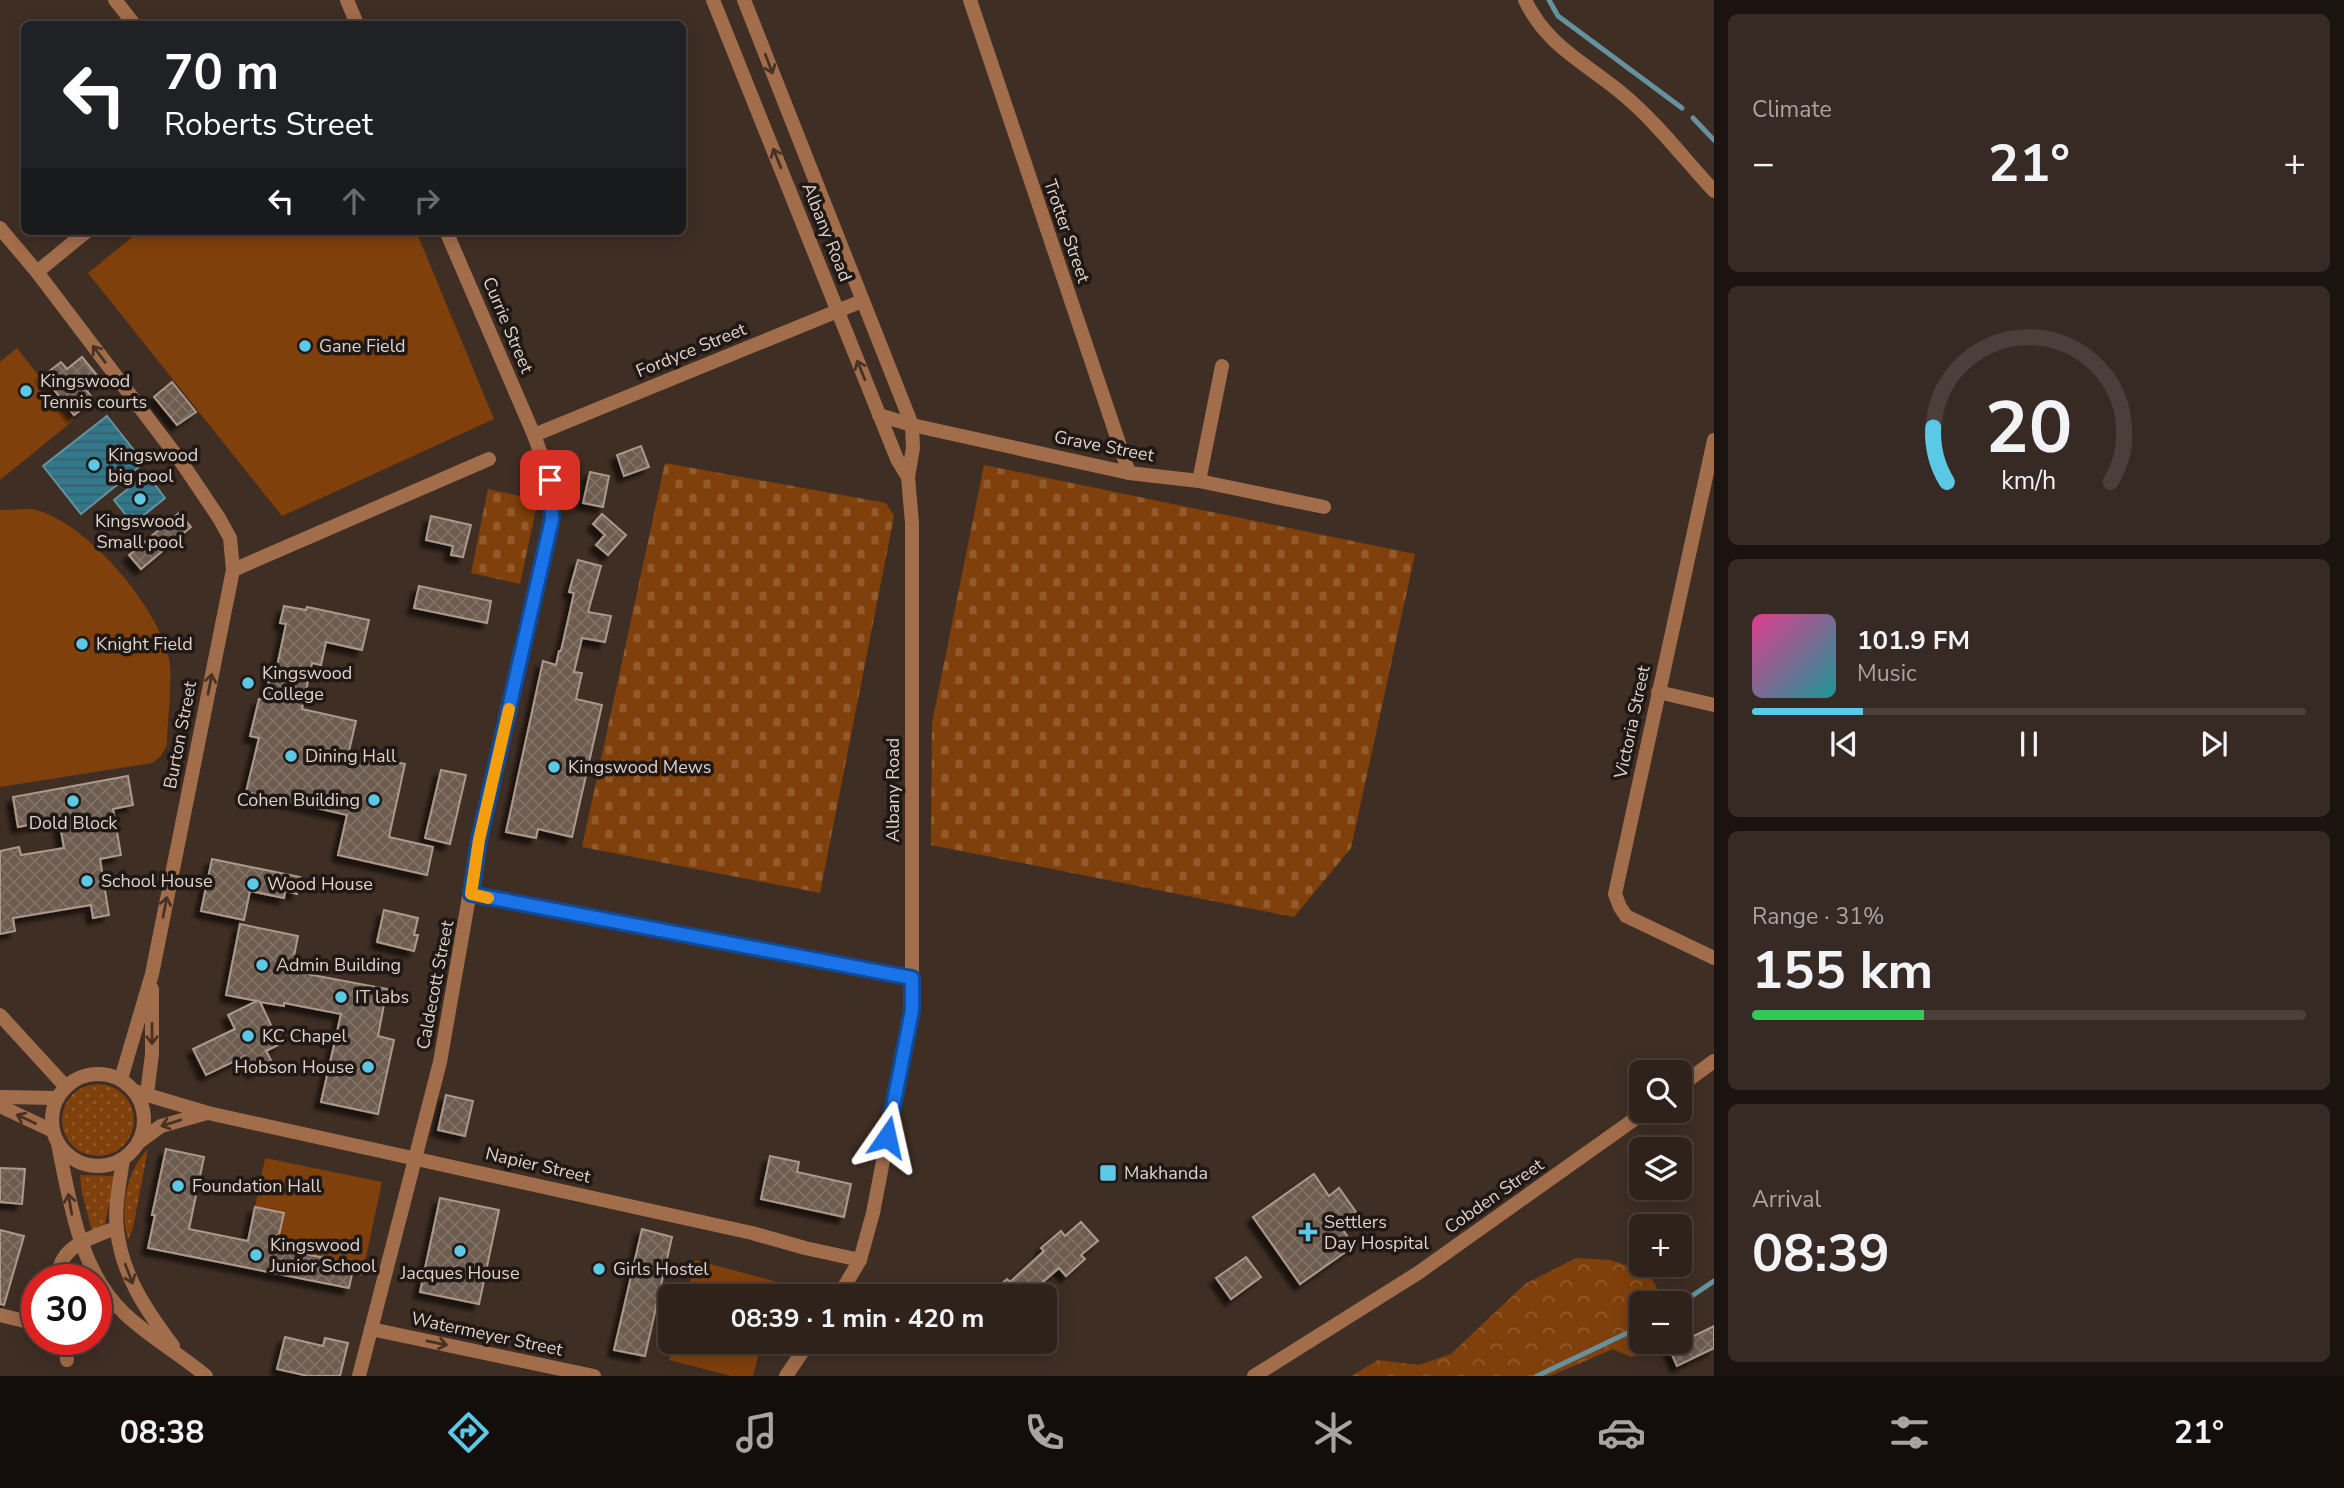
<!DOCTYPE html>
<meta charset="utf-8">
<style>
body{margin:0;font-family:"Nunito Sans",sans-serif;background:#372a24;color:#f1f3f6;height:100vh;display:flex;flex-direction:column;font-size:26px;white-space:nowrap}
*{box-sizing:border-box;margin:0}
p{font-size:23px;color:#a7a4a3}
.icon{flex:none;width:38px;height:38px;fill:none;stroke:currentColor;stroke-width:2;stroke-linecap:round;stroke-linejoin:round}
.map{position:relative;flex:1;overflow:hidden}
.drawer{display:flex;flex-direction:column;gap:14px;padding:14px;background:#1a130f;width:630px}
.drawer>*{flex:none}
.hud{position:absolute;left:21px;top:21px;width:665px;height:214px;border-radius:10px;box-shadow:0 4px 18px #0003,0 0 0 2px #4a3f3a;background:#202124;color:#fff;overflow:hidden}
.controls{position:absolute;left:1629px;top:1060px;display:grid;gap:14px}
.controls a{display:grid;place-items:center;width:63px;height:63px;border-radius:10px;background:#2f221b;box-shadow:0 4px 18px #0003,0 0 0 2px #4a3f3a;font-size:35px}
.speed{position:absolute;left:21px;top:1264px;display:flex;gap:14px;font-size:35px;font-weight:700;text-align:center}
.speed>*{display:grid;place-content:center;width:91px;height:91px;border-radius:50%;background:#2f221b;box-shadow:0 4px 18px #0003,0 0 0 2px #4a3f3a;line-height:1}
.speed .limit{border:10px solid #d22;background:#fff;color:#111}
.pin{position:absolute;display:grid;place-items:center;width:60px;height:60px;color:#fff;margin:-30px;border-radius:14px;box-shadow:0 4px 10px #0006}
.me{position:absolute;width:77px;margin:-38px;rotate:11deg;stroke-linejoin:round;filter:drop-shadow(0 0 5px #0008)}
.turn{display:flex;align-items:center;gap:24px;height:147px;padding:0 28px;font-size:32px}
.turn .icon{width:91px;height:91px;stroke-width:2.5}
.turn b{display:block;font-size:49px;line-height:60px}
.lanes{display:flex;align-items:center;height:66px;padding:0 28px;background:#0003;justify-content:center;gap:35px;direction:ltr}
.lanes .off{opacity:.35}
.big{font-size:52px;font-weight:700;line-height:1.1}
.drawer .card{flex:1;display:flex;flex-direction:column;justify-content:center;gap:10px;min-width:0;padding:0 24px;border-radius:10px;background:#372a24}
.drawer .dial{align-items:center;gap:0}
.dial svg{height:182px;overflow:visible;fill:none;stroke:#4a3f3a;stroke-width:7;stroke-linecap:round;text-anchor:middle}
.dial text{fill:#f1f3f6;stroke:none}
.song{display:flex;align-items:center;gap:21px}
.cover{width:84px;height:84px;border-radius:10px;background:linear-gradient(135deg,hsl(330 70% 55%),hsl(180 70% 35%))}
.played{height:7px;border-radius:4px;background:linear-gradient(90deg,#5bc8e6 20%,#4a3f3a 20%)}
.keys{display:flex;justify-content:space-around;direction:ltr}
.heat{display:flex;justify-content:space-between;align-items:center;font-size:38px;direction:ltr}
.charge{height:10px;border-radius:5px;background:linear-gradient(90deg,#34c759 31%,#4a3f3a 0)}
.trip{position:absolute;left:658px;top:1284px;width:399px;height:70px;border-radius:10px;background:#2f221b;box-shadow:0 4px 18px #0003,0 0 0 2px #4a3f3a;font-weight:700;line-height:70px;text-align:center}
.dock{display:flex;height:112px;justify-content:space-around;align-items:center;background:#130e0b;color:#a7a4a3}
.dock .icon{width:49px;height:49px}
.dock .on{color:#5bc8e6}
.dock b{font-size:32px;color:#f1f3f6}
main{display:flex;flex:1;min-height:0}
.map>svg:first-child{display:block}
</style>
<main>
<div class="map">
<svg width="1714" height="1376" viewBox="0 0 1714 1376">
<defs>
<pattern id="grass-dots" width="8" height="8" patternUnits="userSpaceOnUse" patternTransform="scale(1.75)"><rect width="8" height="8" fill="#80400b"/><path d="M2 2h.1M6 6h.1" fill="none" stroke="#925b2d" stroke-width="1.8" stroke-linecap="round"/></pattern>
<pattern id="forest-crowns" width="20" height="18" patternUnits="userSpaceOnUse" patternTransform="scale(1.75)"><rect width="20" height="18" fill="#80400b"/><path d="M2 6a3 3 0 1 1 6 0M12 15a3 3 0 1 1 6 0" fill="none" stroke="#925b2d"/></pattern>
<pattern id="cemetery-stones" width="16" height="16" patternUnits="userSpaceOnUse" patternTransform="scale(1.75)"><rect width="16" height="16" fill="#80400b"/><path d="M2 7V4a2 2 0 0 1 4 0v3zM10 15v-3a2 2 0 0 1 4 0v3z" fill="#925b2d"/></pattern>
<pattern id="water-rules" width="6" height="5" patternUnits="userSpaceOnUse" patternTransform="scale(1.75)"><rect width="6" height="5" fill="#32778a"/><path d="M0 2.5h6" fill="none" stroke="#395e67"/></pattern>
<pattern id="building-cross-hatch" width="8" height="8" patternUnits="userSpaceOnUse" patternTransform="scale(1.75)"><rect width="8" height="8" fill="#6d5b4f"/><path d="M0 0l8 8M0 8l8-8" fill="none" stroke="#817267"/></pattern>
<filter id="shadow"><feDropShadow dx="-6" dy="6" stdDeviation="2" flood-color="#0009"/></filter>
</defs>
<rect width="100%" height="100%" fill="#3f2e24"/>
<g fill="url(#grass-dots)">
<circle cx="98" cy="1120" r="36"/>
<path d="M148,1149L133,1228L128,1240C119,1209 126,1172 148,1149Z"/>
<path d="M80,1175L115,1176L105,1224L92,1231L82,1193Z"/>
</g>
<path fill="url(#forest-crowns)" d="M1576,1258L1611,1260L1649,1273L1663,1300V1304H1642V1342H1653L1643,1353L1631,1357L1613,1349L1550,1376H1351L1378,1360L1419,1365L1451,1354L1525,1284Z"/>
<g fill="url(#cemetery-stones)">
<path d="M665,463L886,503L894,516L820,893L582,847Z"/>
<path d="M984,465L1415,554L1351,848L1294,917L931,845L932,723Z"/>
<path d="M488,489L538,500L520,584L471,573Z"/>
</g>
<g fill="#80400b">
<path d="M140,231H416L494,419L282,516L88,273Z"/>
<path d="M17,348L74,420L0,480V362Z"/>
<path d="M32,509C84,519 159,607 169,659C173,679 167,722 167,745L161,756L152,763L0,787V510Z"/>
<path d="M265,1158L382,1182L362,1276L352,1274L354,1264L276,1248L284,1213L255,1207Z"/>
<path d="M695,1260L778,1282L774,1297H686Z"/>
<path d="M674,1342H762L753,1376H731L669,1360Z"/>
</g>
<g fill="url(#water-rules)" stroke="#65929e" stroke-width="2">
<path d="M107,416L144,463L81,514L43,466Z"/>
<path d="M147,474L165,498L133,524L114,500Z"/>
</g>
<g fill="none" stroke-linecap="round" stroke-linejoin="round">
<g stroke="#65929e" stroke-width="5">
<path d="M1549,0L1558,16L1682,108"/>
<path d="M1693,118L1714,140"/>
<path d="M1680,1304L1714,1281"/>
<path d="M1537,1376L1642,1326"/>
</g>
</g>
<g fill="url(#building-cross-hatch)" stroke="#ad998c" stroke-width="2" filter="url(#shadow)">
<path d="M82,357L101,380L87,391L94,400L74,415L43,376L61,362L67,369Z"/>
<path d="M172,382L196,412L177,425L154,397Z"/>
<path d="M641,446L649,467L624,476L617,455Z"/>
<path d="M590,472L609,476L603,507L583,503Z"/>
<path d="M179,513L191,527L141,569L129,555Z"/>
<path d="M602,514L626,535L608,555L596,545L605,535L593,524Z"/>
<path d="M431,516L471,525L463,557L451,555L453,546L426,540Z"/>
<path d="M578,560L601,566L588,612L611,616L605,642L582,638L574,672L582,673L576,699L602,705L572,837L538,829L536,838L506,832L543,661L556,665L559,651H561L574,593L569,592Z"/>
<path d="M419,586L491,601L487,623L414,608Z"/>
<path d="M284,606L306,610L307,607L369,620L362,650L326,642L321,665L312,663L302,709L356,721L349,751L405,764L389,837L433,847L427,875L338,855L347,815L246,792L259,738L250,736L259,699L265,700L271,670L276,671L286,624L280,623Z"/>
<path d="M441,770L466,775L450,844L425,838Z"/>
<path d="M128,776L133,805L113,809L121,855L100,859L109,915L93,918L91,905L13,918L15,931L0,934V851L19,847L21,855L64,848L59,819L18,827L13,797Z"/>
<path d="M212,859L300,877L297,894L285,891L284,898L250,891L244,920L201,911Z"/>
<path d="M384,910L418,918L414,935H418L414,951L377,942Z"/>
<path d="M240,924L298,936L291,971L387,989L378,1036L394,1040L378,1114L321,1102L341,1014L284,1003V1006L260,1002L280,1044L266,1051L272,1062L253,1072L245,1056L206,1075L193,1049L235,1029L228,1015L257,1001L226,995Z"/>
<path d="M446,1095L473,1101L465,1136L438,1130Z"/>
<path d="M166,1149L204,1157L189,1229L248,1241L255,1207L284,1213L276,1248L354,1264L349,1288L148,1248L155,1215H152Z"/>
<path d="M770,1156L799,1162L797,1172L851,1184L844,1217L761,1199Z"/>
<path d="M0,1168L25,1169L22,1204L0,1202Z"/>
<path d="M1314,1174L1329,1196L1339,1188L1356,1212L1339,1224L1354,1246L1300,1284L1253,1217Z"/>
<path d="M440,1198L499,1210L479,1304L420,1292Z"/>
<path d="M1081,1222L1098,1241L1081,1255L1085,1259L1066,1276L1059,1268L1026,1297H986L1007,1279L1010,1282L1044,1251L1041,1248L1061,1231L1065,1236Z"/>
<path d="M642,1229L672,1237L645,1356L614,1350Z"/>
<path d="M0,1230L24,1236L4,1305L0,1304Z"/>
<path d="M1246,1257L1261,1277L1231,1299L1216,1278Z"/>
<path d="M1714,1326V1348L1677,1366L1669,1348Z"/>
<path d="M285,1337L323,1346L325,1338L348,1343L340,1376H308L277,1369Z"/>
</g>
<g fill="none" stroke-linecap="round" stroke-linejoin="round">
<g stroke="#a26d4b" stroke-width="14">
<path d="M115,0L134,24"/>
<path d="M347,0L357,24"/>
<path d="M713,0L897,459L908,477"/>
<path d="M744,0L912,425L913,448L908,477L912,523V1010L873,1213L860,1260L838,1297"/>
<path d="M970,0L1129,473"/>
<path d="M1525,0C1547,47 1588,64 1625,96C1658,124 1685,160 1714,191"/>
<path d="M0,228L37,272L182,463L219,518L230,538L233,570L152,974L121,1079"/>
<path d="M37,272L87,231"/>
<path d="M879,415L912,425L1129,473L1199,481L1324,507"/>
<path d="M534,435L862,301"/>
<path d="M1714,440L1615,894L1620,907L1626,916L1714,958"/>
<path d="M1199,481L1222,366"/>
<path d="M233,570L489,459"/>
<path d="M1658,692L1714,705"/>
<path d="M471,894L912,977"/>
<path d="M0,1015L66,1087"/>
<path d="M1680,1086L1714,1061"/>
<path d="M134,1091L208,1113L752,1233L805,1248L860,1260"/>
<path d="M147,1094L152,1054V989"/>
<path d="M0,1097L58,1098"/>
<path d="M0,1106L53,1131"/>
<path d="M139,1142L161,1126L207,1113"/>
<path d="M59,1279C56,1247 92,1237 116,1228"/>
<path d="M0,1315L37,1324"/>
<path d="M371,1329L594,1376"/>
<path d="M65,1339L67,1360"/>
<path d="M359,1376L440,1062L479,840L552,519L550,479L534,435L446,231"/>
<path d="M786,1376L809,1342"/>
<path d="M1254,1376L1418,1273L1646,1111"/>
</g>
<g stroke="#a26d4b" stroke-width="14">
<circle cx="98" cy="1120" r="46"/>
<path d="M58,1144C70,1202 79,1270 124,1313C149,1337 180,1354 206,1376"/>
<path d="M123,1159C120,1182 114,1207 117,1230C122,1275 146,1310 173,1346"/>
</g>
</g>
<defs><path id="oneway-shaft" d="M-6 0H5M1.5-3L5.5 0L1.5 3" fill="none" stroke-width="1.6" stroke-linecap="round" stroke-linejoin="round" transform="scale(1.75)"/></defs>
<g stroke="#473224">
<use href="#oneway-shaft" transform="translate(769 64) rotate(69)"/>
<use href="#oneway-shaft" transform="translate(777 158) rotate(-112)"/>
<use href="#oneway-shaft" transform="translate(99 354) rotate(-127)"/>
<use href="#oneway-shaft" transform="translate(861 370) rotate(-112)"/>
<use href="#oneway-shaft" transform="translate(210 684) rotate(-79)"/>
<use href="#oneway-shaft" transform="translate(165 907) rotate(-79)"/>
<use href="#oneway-shaft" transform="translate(152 1034) rotate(90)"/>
<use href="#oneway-shaft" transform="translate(26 1119) rotate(-155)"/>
<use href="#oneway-shaft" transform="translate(171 1123) rotate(163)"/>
<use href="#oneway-shaft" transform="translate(70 1204) rotate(-100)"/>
<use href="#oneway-shaft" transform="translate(129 1274) rotate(69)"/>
<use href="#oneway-shaft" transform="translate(437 1343) rotate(12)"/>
</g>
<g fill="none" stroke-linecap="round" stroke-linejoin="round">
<g stroke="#114b97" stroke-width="18">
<path id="route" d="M550,480L552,519L479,840L471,894L912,978V1010L887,1137"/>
</g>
<use href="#route" stroke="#1a73e8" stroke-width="12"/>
<path stroke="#f59e0b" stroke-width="12" d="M488,898L471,894L479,840L509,709"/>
</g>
<g fill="#5bc8e6" stroke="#201814" stroke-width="2.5">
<circle cx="305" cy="346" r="7"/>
<circle cx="26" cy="391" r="7"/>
<circle cx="94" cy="465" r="7"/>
<circle cx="140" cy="499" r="7"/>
<circle cx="82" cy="644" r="7"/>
<circle cx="248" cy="683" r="7"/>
<circle cx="291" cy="756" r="7"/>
<circle cx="554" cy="767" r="7"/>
<circle cx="374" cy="800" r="7"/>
<circle cx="73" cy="801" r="7"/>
<circle cx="87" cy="881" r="7"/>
<circle cx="253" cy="884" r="7"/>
<circle cx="262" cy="965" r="7"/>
<circle cx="341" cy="997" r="7"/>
<circle cx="248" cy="1036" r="7"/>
<circle cx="368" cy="1067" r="7"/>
<rect x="1099" y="1164" width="18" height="18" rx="3.5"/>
<circle cx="178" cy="1186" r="7"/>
<path d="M1304.5 1221.5h7v7h7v7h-7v7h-7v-7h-7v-7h7z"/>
<circle cx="460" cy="1251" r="7"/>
<circle cx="256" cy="1255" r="7"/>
<circle cx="599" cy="1269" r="7"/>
</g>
<g text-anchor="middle" stroke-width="7" stroke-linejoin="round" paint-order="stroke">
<g font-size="18" fill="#ddd2cc" stroke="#201814">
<text transform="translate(1067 231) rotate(71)" y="6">Trotter Street</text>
<text transform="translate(827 232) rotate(68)" y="6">Albany Road</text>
<text transform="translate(508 325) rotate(67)" y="6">Currie Street</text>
<text transform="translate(691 350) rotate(-22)" y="6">Fordyce Street</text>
<text transform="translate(1104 446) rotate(11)" y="6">Grave Street</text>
<text transform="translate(1632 722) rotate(-78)" y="6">Victoria Street</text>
<text transform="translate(180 735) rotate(-79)" y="6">Burton Street</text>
<text transform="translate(893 790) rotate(-90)" y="6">Albany Road</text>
<text transform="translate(435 985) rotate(-79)" y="6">Caldecott Street</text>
<text transform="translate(538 1165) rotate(13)" y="6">Napier Street</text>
<text transform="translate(1494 1196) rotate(-35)" y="6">Cobden Street</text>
<text transform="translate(487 1334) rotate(12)" y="6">Watermeyer Street</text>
</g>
<g font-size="18" fill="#ddd2cc" stroke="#201814" text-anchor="start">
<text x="319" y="352">Gane Field</text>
<text x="40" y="387">Kingswood<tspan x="40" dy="21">Tennis courts</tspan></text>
<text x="108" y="461">Kingswood<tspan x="108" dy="21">big pool</tspan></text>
<text x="140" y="527" text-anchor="middle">Kingswood<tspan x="140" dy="21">Small pool</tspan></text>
<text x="96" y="650">Knight Field</text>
<text x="262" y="679">Kingswood<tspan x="262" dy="21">College</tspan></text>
<text x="305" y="762">Dining Hall</text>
<text x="568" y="773">Kingswood Mews</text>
<text x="360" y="806" text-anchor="end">Cohen Building</text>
<text x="73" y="829" text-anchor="middle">Dold Block</text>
<text x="101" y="887">School House</text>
<text x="267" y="890">Wood House</text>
<text x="276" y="971">Admin Building</text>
<text x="355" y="1003">IT labs</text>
<text x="262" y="1042">KC Chapel</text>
<text x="354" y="1073" text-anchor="end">Hobson House</text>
<text x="1124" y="1179">Makhanda</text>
<text x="192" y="1192">Foundation Hall</text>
<text x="1324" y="1228">Settlers<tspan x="1324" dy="21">Day Hospital</tspan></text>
<text x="270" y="1251">Kingswood<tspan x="270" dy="21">Junior School</tspan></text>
<text x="613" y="1275">Girls Hostel</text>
<text x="460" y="1279" text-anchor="middle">Jacques House</text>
</g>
</g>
</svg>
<div class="controls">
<a><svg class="icon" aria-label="search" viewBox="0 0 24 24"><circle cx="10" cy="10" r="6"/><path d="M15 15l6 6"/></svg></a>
<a><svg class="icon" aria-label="layers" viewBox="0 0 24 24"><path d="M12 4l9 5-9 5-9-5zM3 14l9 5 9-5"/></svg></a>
<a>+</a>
<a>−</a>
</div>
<div class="speed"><div class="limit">30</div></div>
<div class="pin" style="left:550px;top:480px;background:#d93025"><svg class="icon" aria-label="arrive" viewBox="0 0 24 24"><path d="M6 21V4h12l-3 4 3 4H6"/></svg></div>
<svg class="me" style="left:887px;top:1137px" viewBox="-20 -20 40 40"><path d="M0-17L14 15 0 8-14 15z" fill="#1a73e8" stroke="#fff" stroke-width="4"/></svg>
<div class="trip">08:39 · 1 min · 420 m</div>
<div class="hud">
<div class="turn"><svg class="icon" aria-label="left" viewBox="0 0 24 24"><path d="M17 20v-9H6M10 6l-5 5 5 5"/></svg><div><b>70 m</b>Roberts Street</div></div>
<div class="lanes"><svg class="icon" aria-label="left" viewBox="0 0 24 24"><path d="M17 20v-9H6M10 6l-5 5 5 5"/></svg><svg class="icon off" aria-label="ahead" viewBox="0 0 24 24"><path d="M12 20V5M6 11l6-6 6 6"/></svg><svg class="icon off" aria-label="right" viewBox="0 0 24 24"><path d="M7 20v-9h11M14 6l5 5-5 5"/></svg></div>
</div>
</div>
<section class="drawer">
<div class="card"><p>Climate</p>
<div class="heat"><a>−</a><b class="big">21°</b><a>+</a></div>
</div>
<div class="card dial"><svg viewBox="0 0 100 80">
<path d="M14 69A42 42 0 1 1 86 69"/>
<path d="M14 69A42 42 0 0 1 8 45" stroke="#5bc8e6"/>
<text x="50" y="56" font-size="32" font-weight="700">20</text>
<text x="50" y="72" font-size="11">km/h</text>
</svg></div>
<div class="card">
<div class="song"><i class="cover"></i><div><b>101.9 FM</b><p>Music</p></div></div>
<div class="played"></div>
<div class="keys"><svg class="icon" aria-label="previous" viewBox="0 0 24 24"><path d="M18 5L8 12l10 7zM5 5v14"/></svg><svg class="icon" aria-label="pause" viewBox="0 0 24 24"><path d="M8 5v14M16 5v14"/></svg><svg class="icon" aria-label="next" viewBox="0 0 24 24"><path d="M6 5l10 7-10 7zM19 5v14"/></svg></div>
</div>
<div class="card"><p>Range · 31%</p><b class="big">155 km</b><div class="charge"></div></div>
<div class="card"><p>Arrival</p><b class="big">08:39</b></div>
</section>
</main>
<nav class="dock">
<b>08:38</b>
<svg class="icon on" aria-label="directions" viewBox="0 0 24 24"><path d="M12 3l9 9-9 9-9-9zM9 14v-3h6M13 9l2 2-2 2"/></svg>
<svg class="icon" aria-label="music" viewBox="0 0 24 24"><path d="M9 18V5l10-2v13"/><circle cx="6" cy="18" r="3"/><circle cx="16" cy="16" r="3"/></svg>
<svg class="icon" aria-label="phone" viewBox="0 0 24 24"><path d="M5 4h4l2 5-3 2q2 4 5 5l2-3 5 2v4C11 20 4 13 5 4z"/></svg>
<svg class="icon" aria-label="climate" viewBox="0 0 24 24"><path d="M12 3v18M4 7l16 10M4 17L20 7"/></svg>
<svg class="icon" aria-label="car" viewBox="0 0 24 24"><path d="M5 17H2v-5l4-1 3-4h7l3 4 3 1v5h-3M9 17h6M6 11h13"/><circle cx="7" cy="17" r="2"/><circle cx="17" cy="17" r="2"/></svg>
<svg class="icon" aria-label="filters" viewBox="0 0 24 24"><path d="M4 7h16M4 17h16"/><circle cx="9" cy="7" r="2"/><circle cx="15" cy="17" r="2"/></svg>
<b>21°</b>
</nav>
